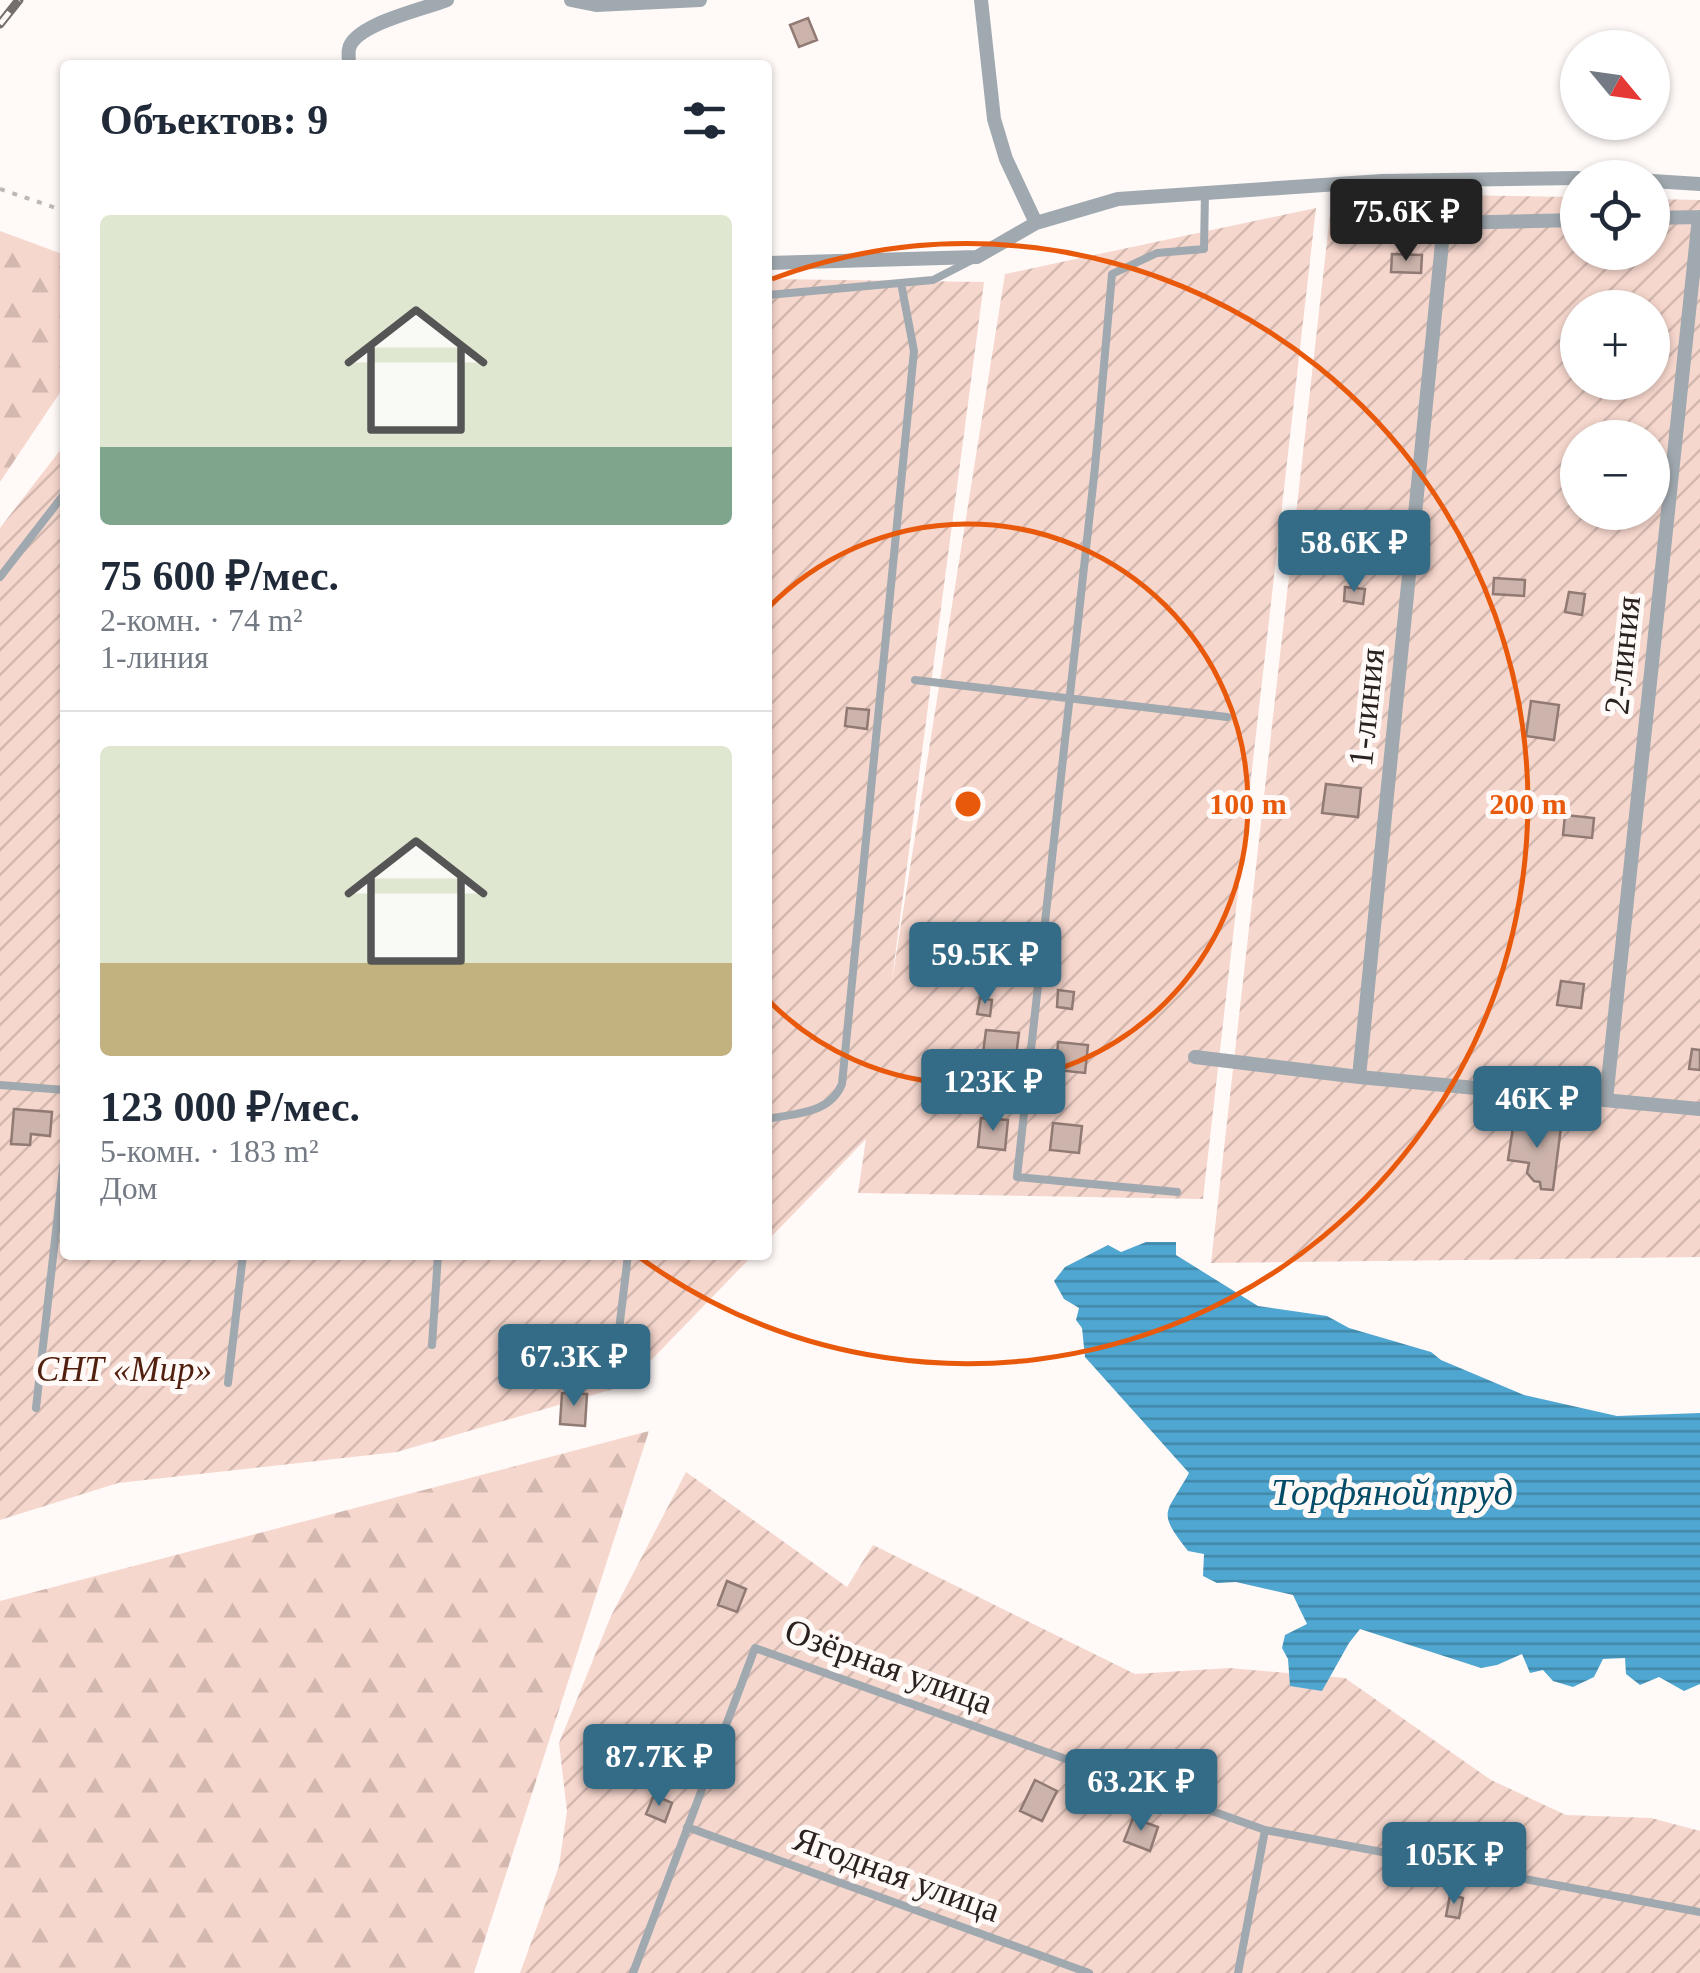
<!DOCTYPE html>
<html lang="ru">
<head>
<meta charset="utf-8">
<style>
	:root { --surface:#fff; --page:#f2f2f3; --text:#1f2937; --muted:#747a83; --line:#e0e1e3; --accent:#346b86 }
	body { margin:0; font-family:"Times New Roman",serif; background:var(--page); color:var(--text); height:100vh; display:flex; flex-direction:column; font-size:38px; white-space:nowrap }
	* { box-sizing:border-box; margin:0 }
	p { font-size:32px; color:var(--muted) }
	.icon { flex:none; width:55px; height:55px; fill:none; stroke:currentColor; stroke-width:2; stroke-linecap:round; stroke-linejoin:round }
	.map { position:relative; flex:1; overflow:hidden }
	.panel { position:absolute; left:60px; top:60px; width:712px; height:1200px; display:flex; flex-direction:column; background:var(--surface); border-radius:10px; box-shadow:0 2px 8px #0004 }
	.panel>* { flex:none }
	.needle { width:65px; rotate:119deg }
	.controls { position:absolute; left:1560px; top:30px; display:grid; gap:20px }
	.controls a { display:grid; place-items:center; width:110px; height:110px; border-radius:50%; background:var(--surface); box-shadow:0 2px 8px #0004; font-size:50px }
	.price { position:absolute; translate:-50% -85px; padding:0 22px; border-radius:10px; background:var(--accent); color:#fff; font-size:32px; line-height:65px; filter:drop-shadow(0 2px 5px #0008) }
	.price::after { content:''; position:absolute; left:50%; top:60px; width:30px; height:22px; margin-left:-15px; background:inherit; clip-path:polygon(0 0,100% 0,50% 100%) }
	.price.current { background:#222; color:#fff }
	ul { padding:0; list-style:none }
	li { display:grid; align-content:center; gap:20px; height:530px; padding:0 40px }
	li+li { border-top:2px solid var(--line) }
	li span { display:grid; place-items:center; height:310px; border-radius:10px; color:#555 }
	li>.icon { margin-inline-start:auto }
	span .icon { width:180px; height:180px; fill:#fffc; stroke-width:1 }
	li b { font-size:42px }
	h2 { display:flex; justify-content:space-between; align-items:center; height:120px; padding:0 40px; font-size:42px }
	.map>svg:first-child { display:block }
	.forest { fill:url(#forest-firs) }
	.garden { fill:url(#garden-furrows); fill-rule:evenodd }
	.water { fill:url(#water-rules) }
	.building { fill:#ccb4ac; stroke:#907a73; stroke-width:2.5 }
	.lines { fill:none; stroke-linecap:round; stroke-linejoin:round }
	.path { stroke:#beb7b6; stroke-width:4; stroke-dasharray:5 8; stroke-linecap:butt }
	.service { stroke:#a0a9af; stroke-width:8 }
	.minor { stroke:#a0a9af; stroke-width:14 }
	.rail-casing { stroke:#766e6c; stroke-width:9 }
	.rail { stroke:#fff9f8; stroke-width:5; stroke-dasharray:15; stroke-linecap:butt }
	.ring { fill:none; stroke:#e8590c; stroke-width:5 }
	.labels { text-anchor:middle; stroke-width:10; stroke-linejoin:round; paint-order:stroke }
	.street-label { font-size:35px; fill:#2b221f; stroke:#fff9f8 }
	.park-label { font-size:35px; font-style:italic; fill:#511f0d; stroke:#fff9f8 }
	.water-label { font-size:38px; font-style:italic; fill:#004b67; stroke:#fff9f8 }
	.centre { fill:#e8590c; stroke:#fff9f8; stroke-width:5 }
	.ring-label { font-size:30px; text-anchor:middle; font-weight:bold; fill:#e8590c; stroke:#fff9f8; stroke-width:10; stroke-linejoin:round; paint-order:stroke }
</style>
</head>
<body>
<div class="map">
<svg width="1700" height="1973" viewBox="0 0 1700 1973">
	<defs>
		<pattern id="forest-firs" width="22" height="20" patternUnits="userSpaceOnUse" patternTransform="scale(2.5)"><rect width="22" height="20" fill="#f6d7cd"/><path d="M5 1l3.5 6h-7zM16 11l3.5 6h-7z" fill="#d3b8b0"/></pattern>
		<pattern id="garden-furrows" width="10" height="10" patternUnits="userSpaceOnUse" patternTransform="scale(2.5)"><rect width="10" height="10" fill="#f6d7cd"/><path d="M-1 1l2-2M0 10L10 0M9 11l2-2" fill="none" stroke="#d3b8b0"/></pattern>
		<pattern id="water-rules" width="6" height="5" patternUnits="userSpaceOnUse" patternTransform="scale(2.5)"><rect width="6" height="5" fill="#4fa6d0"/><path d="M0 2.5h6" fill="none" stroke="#4287a8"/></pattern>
	</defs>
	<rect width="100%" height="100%" fill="#fff9f8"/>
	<!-- forest -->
	<path class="forest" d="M0 231 65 255V385L0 482Z
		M649 1431 474 1973H0V1601Z"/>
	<!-- garden -->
	<path class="garden" d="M1453 195 1577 197 1578 252H1652L1653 199 1700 200V1257L1211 1263 1331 206ZM1578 308H1652V382H1578ZM1578 438H1652V512H1578Z
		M1316 208 1203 1199 858 1193 866 1139 768 1240V279L984 282 891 987 1005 274Z
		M65 444V1255H753L627 1385 397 1452 118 1483 0 1520V528Z
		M686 1472 847 1587 873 1545 1135 1674 1229 1668 1345 1678 1491 1780 1566 1815 1651 1818 1700 1831V1973H520L559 1866 567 1811 559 1743 611 1616Z"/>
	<!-- water -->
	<path class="water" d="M1146 1242H1176V1255L1258 1306 1327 1316 1349 1328 1431 1352 1441 1360 1524 1395 1617 1416 1700 1413V1684L1684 1691 1659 1677 1640 1685 1626 1674 1625 1658 1603 1659 1594 1677 1573 1687 1553 1681 1543 1670 1530 1673 1522 1654 1497 1665 1481 1668 1360 1629 1349 1643 1322 1691 1290 1686 1288 1659 1282 1648 1285 1635 1307 1624 1293 1595 1236 1582 1217 1583 1203 1576 1204 1554 1188 1551C1156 1510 1166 1515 1189 1473L1085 1357 1082 1328 1076 1320 1079 1308 1064 1299 1054 1281 1065 1267 1108 1245 1121 1252Z"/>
	<!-- building -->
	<path class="building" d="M808 18 817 40 799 47 790 25Z
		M1392 254 1422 255 1421 273 1391 272Z
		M1494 578 1525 580 1524 596 1493 594Z
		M1345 587 1365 589 1363 604 1344 601Z
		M1569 592 1585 594 1582 615 1565 612Z
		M1531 701 1559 705 1554 740 1526 736Z
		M847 708 869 710 867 729 845 726Z
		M1326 784 1361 788 1358 817 1322 813Z
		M1565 815 1594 818 1592 838 1563 835Z
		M1002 951 1028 954 1026 972 1000 969Z
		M1561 981 1584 984 1581 1008 1557 1005Z
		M1058 990 1074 992 1072 1009 1057 1007Z
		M980 998 992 1000 990 1016 977 1014Z
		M986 1030 1019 1033 1016 1056 983 1053Z
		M1058 1042 1088 1045 1085 1073 1056 1070Z
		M1692 1049 1700 1050V1070L1689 1069Z
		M14 1109 52 1112 50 1136 31 1134 30 1145 11 1144Z
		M981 1118 1008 1120 1005 1150 978 1147Z
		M1514 1121 1561 1127 1553 1190 1541 1189 1540 1182 1534 1181 1527 1173 1529 1163 1508 1160Z
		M1053 1123 1082 1126 1079 1153 1050 1150Z
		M562 1393 587 1394 585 1426 560 1424Z
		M727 1581 746 1589 737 1612 718 1605Z
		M1035 1780 1057 1791 1042 1821 1020 1811Z
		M654 1795 672 1803 665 1822 646 1814Z
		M1133 1818 1158 1827 1150 1851 1124 1841Z
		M1450 1835 1476 1839 1471 1865 1452 1862 1455 1845 1448 1844Z
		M1450 1895 1463 1898 1459 1918 1446 1916Z"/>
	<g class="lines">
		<!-- path -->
		<path class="path" d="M0 189 65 211"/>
		<!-- service -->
		<path class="service" d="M768 295 933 280 972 260
			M0 577 65 493
			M915 680 1227 717
			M0 1085 65 1090
			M768 1119C796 1113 830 1114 842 1084L914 351 901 283
			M1177 1192 1017 1177 1095 467 1112 274 1157 253 1204 249 1205 192
			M432 1345 438 1255
			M615 1363 628 1255
			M228 1383 243 1255
			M36 1408 65 1151
			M687 1827 1089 1973
			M633 1973 755 1648 1265 1830 1700 1912
			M1238 1973 1265 1830"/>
		<!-- minor -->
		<path class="minor" d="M571 0 596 5 700 0
			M981 0 994 119 1006 159 1036 223
			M349 65C349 60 348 54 349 49 354 24 425 9 447 0
			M1652 181 1700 184
			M1652 218 1700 217
			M768 263 977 257 1036 223 1118 199 1382 181 1578 178
			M1195 1057 1359 1077 1700 1109
			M1359 1077 1444 223 1578 220
			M1606 1100 1699 217"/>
		<defs>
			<path id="rail" d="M0 24 19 0"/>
		</defs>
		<!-- rail casing -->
		<use href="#rail" class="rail-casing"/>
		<!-- rail -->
		<use href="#rail" class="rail"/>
	</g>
	<!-- distance rings -->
	<g class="ring">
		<path d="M768 608A280 280 0 1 1 768 1000"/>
		<path d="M772 279A560 560 0 1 1 639 1257"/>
	</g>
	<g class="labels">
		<!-- street labels -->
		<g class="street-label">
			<text transform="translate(1622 655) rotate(-84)" y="12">2-линия</text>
			<text transform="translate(1366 707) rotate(-84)" y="12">1-линия</text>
			<text transform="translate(889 1666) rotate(20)" y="12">Озёрная улица</text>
			<text transform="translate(897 1874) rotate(20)" y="12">Ягодная улица</text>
		</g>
		<!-- park labels -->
		<g class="park-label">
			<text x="124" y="1381">СНТ «Мир»</text>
		</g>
		<!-- water labels -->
		<g class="water-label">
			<text x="1392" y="1505">Торфяной пруд</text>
		</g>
	</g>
	<circle cx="968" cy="804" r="15" class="centre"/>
	<g class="ring-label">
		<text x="1248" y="814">100 m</text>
		<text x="1528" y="814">200 m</text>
	</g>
</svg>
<div class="controls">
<a><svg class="needle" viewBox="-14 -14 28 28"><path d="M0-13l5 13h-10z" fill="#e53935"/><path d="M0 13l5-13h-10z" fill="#747a83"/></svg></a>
<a><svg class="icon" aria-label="locate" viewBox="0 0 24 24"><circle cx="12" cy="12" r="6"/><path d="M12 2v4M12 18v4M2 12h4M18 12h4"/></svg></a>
<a>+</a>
<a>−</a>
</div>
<b class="price current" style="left:1406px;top:264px">75.6K ₽</b>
<b class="price" style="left:1354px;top:595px">58.6K ₽</b>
<b class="price" style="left:985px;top:1007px">59.5K ₽</b>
<b class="price" style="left:993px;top:1134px">123K ₽</b>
<b class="price" style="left:1537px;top:1151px">46K ₽</b>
<b class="price" style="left:574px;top:1409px">67.3K ₽</b>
<b class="price" style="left:659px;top:1809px">87.7K ₽</b>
<b class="price" style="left:1141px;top:1834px">63.2K ₽</b>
<b class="price" style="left:1454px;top:1907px">105K ₽</b>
<section class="panel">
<h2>Объектов: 9<svg class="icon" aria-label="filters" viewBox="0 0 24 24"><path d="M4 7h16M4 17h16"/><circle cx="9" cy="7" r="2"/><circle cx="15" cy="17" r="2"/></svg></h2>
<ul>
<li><span style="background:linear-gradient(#dfe7d0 75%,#7fa58c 0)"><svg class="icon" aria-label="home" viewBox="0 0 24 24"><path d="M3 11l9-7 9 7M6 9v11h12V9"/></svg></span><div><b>75 600 ₽/мес.</b><p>2-комн. · 74 m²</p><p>1-линия</p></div></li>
<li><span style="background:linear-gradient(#dfe7d0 70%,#c2b280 0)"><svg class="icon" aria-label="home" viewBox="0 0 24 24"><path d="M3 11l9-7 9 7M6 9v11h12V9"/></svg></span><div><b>123 000 ₽/мес.</b><p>5-комн. · 183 m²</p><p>Дом</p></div></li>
</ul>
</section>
</div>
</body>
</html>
